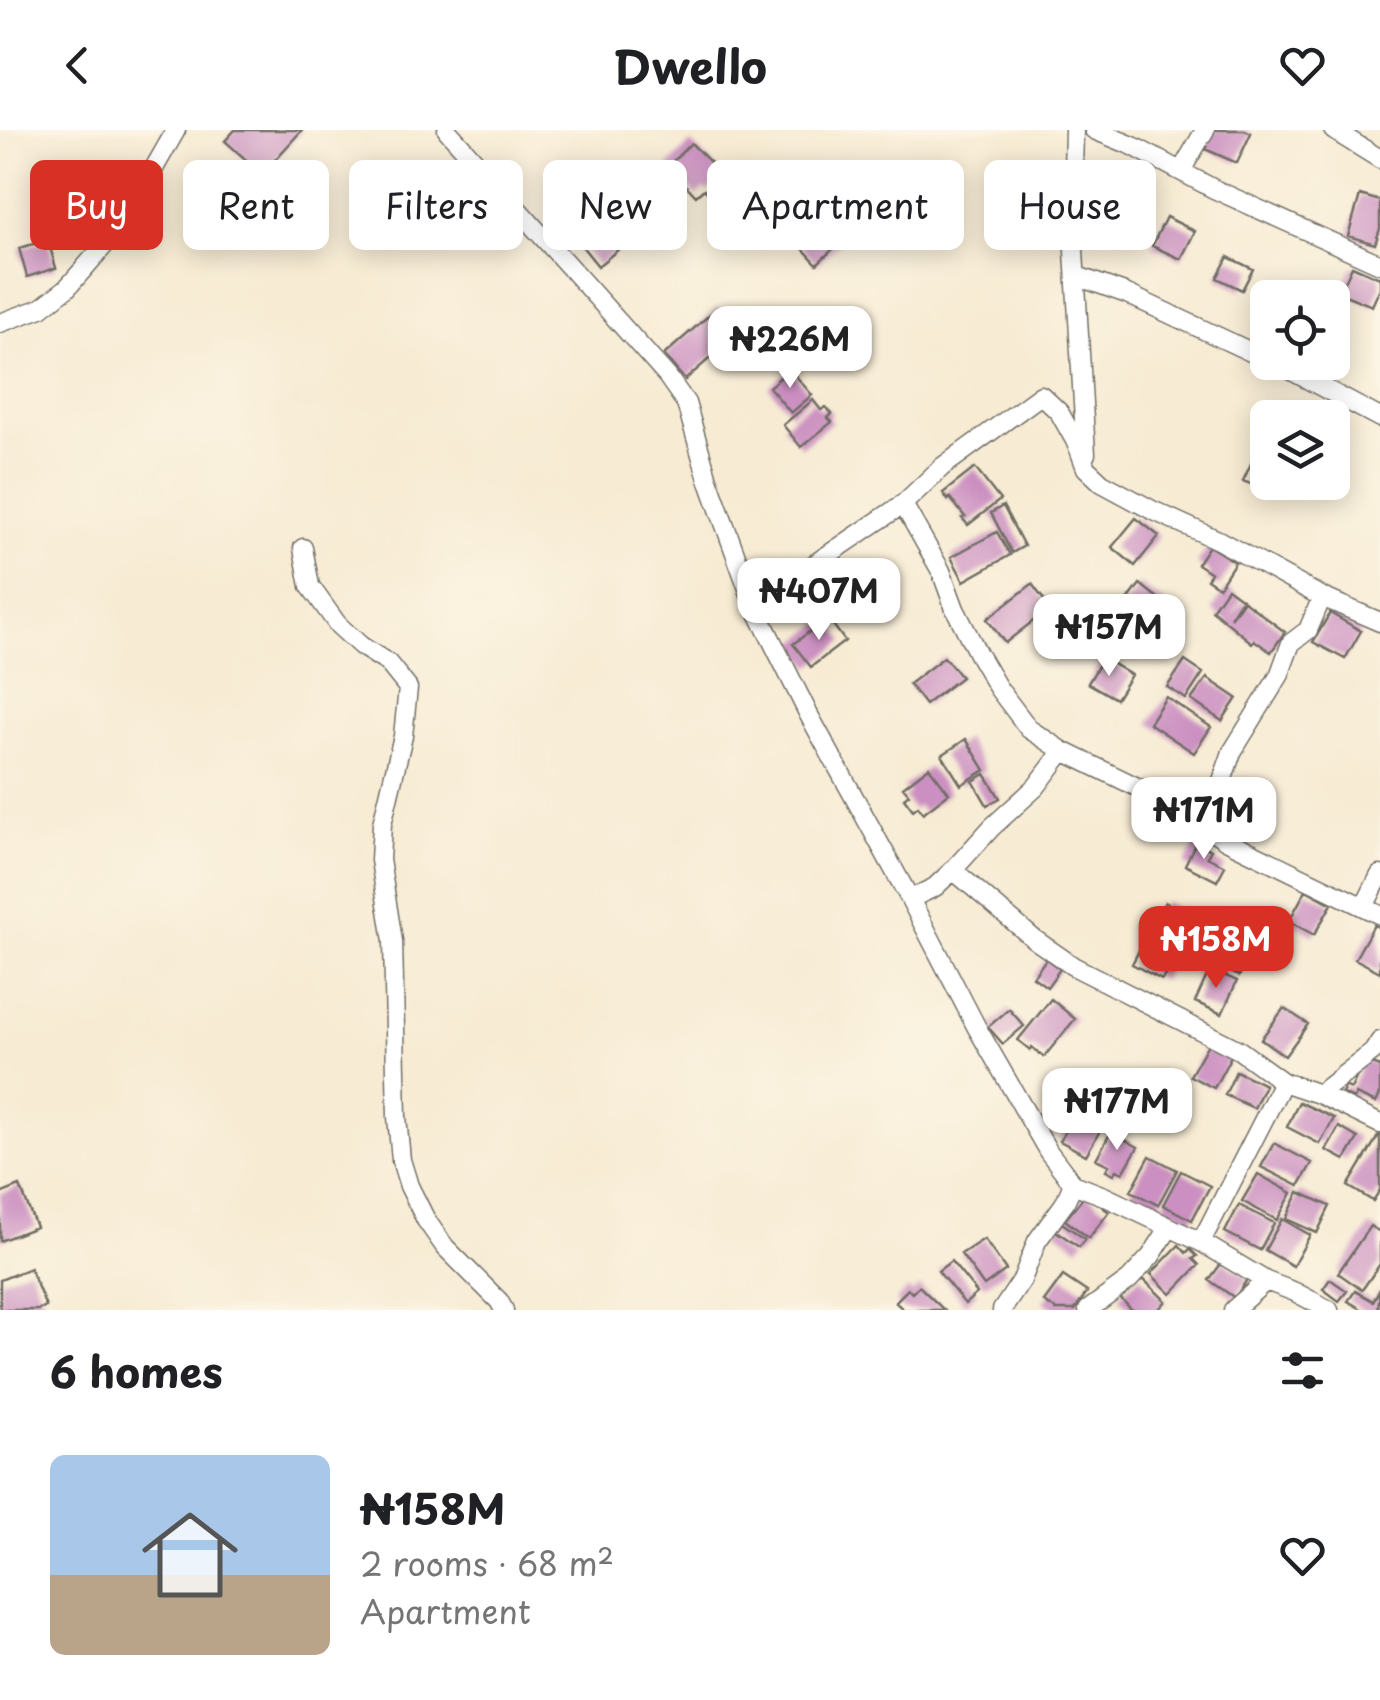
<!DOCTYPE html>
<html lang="en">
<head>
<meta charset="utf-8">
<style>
	:root { --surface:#fff; --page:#f6f6f6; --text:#202124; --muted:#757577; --line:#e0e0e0; --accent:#d93025 }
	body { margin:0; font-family:"Playpen Sans",sans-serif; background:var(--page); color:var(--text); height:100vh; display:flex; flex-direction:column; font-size:38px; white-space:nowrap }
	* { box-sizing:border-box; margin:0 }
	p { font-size:32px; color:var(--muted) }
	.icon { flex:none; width:55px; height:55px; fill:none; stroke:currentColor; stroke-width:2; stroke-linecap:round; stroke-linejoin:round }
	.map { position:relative; height:1180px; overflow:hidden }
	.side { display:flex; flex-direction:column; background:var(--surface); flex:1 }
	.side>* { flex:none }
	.banner { position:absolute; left:30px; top:30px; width:1320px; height:90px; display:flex; gap:20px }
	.tools { position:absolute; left:1250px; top:150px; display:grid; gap:20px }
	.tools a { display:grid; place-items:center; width:100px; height:100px; border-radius:15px; background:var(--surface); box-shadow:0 5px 25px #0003; font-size:50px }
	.price { position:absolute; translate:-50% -85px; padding:0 22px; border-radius:20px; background:#fff; color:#222; font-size:32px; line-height:65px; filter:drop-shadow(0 2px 5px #0008) }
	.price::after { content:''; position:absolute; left:50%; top:60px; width:30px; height:22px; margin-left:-15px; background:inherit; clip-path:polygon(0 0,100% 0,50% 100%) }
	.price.on { background:var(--accent); color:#fff }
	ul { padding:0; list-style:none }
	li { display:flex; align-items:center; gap:30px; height:250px; padding:0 50px }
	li+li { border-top:2px solid var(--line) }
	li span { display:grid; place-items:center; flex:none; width:280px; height:200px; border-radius:15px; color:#555 }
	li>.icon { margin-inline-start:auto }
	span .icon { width:120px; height:120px; fill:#fffc; stroke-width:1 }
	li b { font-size:42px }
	h2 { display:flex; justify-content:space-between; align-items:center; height:120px; padding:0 50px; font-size:42px }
	.pill { padding:0 35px; border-radius:15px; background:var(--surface); box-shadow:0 5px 25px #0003; font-size:35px; line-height:90px }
	.pill.on { background:var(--accent); color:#fff }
	header { display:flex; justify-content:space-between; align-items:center; height:130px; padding:0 50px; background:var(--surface); font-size:45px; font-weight:700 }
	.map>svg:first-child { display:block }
	.building { fill:#cb8fc1 }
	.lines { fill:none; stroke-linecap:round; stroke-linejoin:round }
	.street-casing { stroke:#726e66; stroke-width:21 }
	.street { stroke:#fff; stroke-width:18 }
</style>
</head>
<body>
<header><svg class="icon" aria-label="back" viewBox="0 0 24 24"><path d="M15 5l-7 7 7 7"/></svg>Dwello<svg class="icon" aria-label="heart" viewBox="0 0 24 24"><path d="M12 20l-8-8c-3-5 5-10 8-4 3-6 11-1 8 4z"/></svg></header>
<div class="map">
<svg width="1380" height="1180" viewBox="0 0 1380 1180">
	<rect width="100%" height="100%" fill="#fcf5e5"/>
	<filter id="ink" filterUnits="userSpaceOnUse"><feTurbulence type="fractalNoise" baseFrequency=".01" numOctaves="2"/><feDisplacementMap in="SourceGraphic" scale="20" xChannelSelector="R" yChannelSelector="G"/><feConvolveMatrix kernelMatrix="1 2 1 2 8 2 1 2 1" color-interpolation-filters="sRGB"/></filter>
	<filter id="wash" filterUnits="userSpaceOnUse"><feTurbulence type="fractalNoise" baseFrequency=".0048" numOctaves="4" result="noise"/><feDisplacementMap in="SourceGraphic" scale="40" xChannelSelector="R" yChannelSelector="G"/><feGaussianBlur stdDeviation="2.25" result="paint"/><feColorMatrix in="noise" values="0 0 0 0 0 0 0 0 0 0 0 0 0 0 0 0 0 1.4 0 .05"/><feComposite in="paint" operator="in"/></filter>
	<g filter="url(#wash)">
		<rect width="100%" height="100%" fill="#f7ebd3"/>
		<g id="blocks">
			<!-- building -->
			<path class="building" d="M235 0H302L262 44 225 11Z
				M1214 0H1245L1251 3 1237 33 1205 19Z
				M691 13 719 41 713 47 718 52 707 62 704 59 696 66 668 36Z
				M1360 65 1380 71V99L1375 114 1348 106Z
				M619 76 640 102 598 136 577 110Z
				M824 85 845 108 817 134 796 111Z
				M1166 87 1195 101 1181 129 1152 116Z
				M48 110 56 138 27 147 19 118Z
				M1228 127 1253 139 1242 160 1217 148Z
				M1352 136 1380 148V158L1372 176 1340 163Z
				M1299 148 1332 165 1330 168H1289Z
				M717 178 739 203 685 250 664 225Z
				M790 239 812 265 791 283 769 257Z
				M813 270 821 280 826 277 832 284 828 288 832 292 801 317 783 295Z
				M1254 327 1268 333 1258 357 1243 351Z
				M975 338 1000 370 968 395 962 388 965 387 950 368 948 370 943 363Z
				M1003 376 1024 416 1012 423 991 383Z
				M1136 388 1159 406 1135 436 1112 417Z
				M997 402 1010 425 964 451 951 427Z
				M1209 416 1235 432 1219 457 1207 449 1211 443 1197 434Z
				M1032 454 1050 478 1005 513 987 489Z
				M1140 454 1172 479 1153 502 1122 478Z
				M1227 458 1242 469 1230 488 1244 471 1285 502 1271 522 1254 510 1252 513 1212 480Z
				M1330 483 1361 501 1345 529 1313 512Z
				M828 488 845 511 811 537 793 514Z
				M944 527 961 547 925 575 909 554Z
				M1103 528 1131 545 1116 569 1088 553Z
				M1185 531 1203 543 1186 569 1167 557Z
				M1207 548 1237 568 1222 591 1191 570Z
				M1166 567 1211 597 1194 623 1149 593Z
				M966 609 985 640 961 655 942 625Z
				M929 637 949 663 923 683 918 676 913 680 904 668 909 664 903 657Z
				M985 644 1000 668 987 675 973 651Z
				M1196 712 1211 720 1207 727 1225 736 1217 751 1185 735Z
				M1306 760 1332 774 1314 805 1289 791Z
				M1165 772 1193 789 1183 805 1155 788Z
				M1374 795 1380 798V842L1355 829Z
				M1224 805 1252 818 1239 846 1211 833Z
				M1145 809 1176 825 1162 850 1132 834Z
				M1046 829 1060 839 1047 857 1033 847Z
				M1210 839 1237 851 1222 884 1195 872Z
				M1051 869 1075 889 1044 927 1032 917 1030 920 1018 910Z
				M1284 878 1308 894 1285 926 1261 909Z
				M1009 879 1024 896 1003 914 988 897Z
				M1208 914 1231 926 1214 958 1190 946Z
				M1364 930 1380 937V964L1376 973 1356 964 1354 969 1342 964 1345 956 1351 959Z
				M1236 941 1265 955 1254 978 1225 965Z
				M1082 971 1109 985 1086 1025 1060 1011Z
				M1299 972 1334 988 1320 1014 1287 997Z
				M1339 997 1358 1008 1345 1030 1326 1020Z
				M1111 1002 1138 1017 1123 1043 1117 1040 1114 1044 1106 1040 1109 1035 1096 1029Z
				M1380 1003V1060L1373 1071 1348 1056Z
				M1274 1013 1312 1033 1299 1056 1261 1037Z
				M1150 1026 1177 1040 1158 1075 1131 1061Z
				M1181 1041 1210 1056 1192 1090 1163 1075Z
				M1258 1044 1292 1063 1277 1090 1242 1071Z
				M20 1056 36 1097 0 1111V1064Z
				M1299 1062 1330 1076 1317 1103 1286 1089Z
				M1086 1064 1109 1082 1089 1108 1065 1090Z
				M1239 1075 1274 1093 1260 1120 1225 1102Z
				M1282 1089 1310 1105 1293 1136 1265 1120Z
				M1062 1093 1085 1109 1079 1117 1056 1101Z
				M1370 1096 1380 1102V1134L1362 1160 1338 1143Z
				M984 1109 1006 1140 984 1156 961 1124Z
				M1179 1115 1186 1123 1190 1119 1197 1126 1193 1129 1199 1135 1171 1164 1151 1144Z
				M951 1131 977 1163 965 1174 938 1141Z
				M1223 1131 1248 1148 1235 1168 1209 1150Z
				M30 1138 46 1177 38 1180H0V1150Z
				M1063 1146 1087 1162 1075 1180H1056L1044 1172Z
				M1140 1146 1166 1171 1158 1180H1132L1119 1167Z
				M1330 1149 1347 1161 1339 1171 1323 1159Z
				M919 1156 944 1180H904L895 1172 908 1159 912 1163Z
				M1380 1159 1378 1180H1363L1348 1171 1355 1161 1373 1171Z"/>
		</g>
	</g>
	<g filter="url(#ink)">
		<use href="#blocks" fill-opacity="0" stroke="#726e66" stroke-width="2.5"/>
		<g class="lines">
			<defs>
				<path id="street" d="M447 0 667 246 686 273 708 349 754 475 810 587 910 769 977 898 1048 1021 1073 1054 1104 1066 1201 1112 1266 1151 1295 1162 1329 1180
					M1074 0 1072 87 1086 324
					M1094 0 1133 16 1214 59 1380 134
					M1333 0 1380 29
					M1181 41 1205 0
					M1077 146 1127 164 1268 230
					M0 193 41 178 67 158 121 96 176 0
					M1275 232 1380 288
					M903 374 941 441 955 479 978 524 998 558 1029 599 1063 621 1170 673 1226 710 1380 785
					M303 418 310 456 338 495 361 516 388 533 408 558 403 606 382 694 380 730 393 811 397 987 401 1030 409 1056 426 1090 445 1117 499 1171 504 1180
					M754 475 903 374 942 337 1041 265 1059 282 1077 314 1086 338 1102 353 1152 380 1218 410 1322 467 1380 492
					M1197 690 1215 671 1232 622 1279 546 1291 513 1308 500 1322 467
					M953 740 1034 809 1073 836 1239 920 1283 952 1319 964 1380 994
					M910 769 935 757 953 740 992 697 1036 657 1063 621
					M1364 777 1380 745
					M1319 964 1373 922 1380 911
					M1201 1112 1283 952
					M1002 1180 1022 1150 1037 1111 1064 1074 1073 1054
					M1088 1180 1129 1150 1151 1126 1169 1098
					M1233 1180 1266 1151"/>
			</defs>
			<!-- street casing -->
			<use href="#street" class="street-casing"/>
			<!-- street -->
			<use href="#street" class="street"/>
		</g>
	</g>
</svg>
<div class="tools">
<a><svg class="icon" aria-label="locate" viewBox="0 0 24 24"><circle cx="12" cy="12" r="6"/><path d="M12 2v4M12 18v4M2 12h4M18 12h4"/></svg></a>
<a><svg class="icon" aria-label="layers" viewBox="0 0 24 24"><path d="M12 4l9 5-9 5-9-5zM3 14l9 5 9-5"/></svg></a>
</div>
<b class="price" style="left:790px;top:261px">₦226M</b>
<b class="price" style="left:819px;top:513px">₦407M</b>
<b class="price" style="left:1109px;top:549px">₦157M</b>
<b class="price" style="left:1204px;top:732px">₦171M</b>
<b class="price on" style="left:1216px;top:861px">₦158M</b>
<b class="price" style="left:1117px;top:1023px">₦177M</b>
<div class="banner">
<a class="pill on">Buy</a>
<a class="pill">Rent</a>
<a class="pill">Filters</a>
<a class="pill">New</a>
<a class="pill">Apartment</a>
<a class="pill">House</a>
</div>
</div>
<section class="side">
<h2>6 homes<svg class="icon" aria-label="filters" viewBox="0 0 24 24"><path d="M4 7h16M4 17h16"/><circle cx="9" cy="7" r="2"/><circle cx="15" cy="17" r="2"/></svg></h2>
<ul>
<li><span style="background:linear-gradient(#a9c7e8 60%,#b9a48a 0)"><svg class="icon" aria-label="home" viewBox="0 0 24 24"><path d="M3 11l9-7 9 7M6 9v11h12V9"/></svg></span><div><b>₦158M</b><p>2 rooms · 68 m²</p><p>Apartment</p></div><svg class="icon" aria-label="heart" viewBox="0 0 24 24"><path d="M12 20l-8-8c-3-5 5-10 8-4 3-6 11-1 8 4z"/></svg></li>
</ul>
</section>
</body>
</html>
